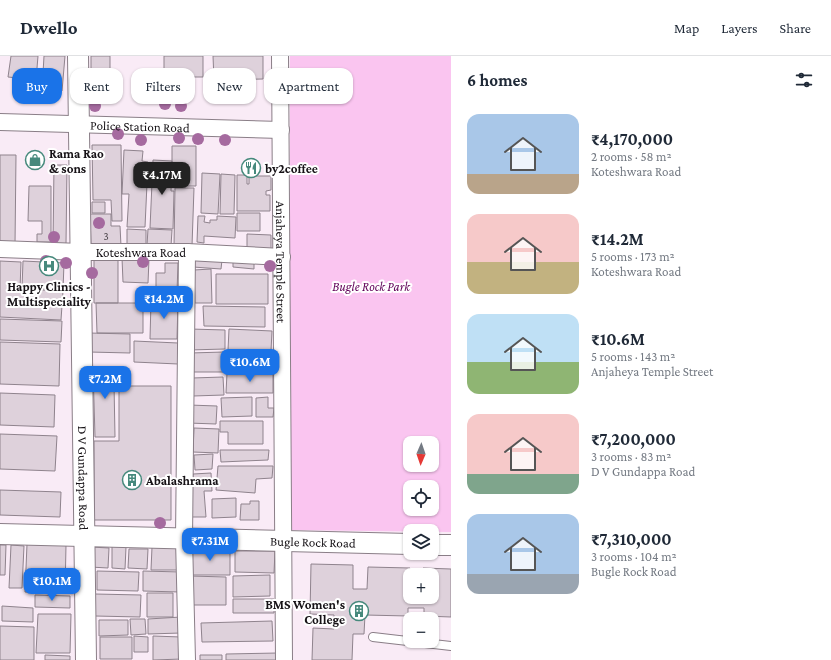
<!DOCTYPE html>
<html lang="en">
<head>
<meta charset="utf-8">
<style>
	:root { --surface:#fff; --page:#f2f2f3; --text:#1f2937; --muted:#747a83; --line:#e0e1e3; --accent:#1a73e8 }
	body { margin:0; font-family:"Crimson Pro",serif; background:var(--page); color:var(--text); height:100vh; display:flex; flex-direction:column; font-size:15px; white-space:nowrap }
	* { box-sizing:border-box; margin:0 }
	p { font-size:13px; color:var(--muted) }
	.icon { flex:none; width:22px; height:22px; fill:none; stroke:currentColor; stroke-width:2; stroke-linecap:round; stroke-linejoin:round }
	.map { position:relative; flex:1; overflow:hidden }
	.side { display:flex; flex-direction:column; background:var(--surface); width:380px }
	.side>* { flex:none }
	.top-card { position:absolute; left:12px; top:12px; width:379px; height:36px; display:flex; gap:8px }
	.needle { width:26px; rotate:182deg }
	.controls { position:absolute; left:403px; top:380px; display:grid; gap:8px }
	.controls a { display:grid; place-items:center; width:36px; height:36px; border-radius:8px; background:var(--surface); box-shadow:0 1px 3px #0004; font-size:20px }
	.price { position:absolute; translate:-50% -34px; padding:0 9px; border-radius:8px; background:var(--accent); color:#fff; font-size:13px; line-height:26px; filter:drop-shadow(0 1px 2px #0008) }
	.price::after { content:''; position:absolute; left:50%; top:24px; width:12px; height:9px; margin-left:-6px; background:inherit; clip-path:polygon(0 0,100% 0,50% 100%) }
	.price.on { background:#222; color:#fff }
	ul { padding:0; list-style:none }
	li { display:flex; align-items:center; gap:12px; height:100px; padding:0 16px }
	li span { display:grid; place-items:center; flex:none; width:112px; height:80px; border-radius:12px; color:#555 }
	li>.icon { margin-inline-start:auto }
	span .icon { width:48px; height:48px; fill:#fffc; stroke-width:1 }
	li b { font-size:17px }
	h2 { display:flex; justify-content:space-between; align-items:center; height:48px; padding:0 16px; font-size:17px }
	.pill { padding:0 14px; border-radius:12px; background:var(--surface); box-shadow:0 1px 3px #0004; font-size:14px; line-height:36px }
	.pill.on { background:var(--accent); color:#fff }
	header { display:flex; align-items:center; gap:24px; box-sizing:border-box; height:56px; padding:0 20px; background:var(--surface); border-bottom:1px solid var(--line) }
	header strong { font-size:19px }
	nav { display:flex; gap:22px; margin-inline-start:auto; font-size:14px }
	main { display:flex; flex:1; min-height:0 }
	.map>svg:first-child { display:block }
	.green { fill:#fac5f0; fill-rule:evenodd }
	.building { fill:#ded1db; stroke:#8f838d }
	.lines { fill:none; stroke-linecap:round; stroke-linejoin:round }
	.service-casing { stroke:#8a7e87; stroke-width:10 }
	.minor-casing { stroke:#8a7e87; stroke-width:18 }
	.tertiary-casing { stroke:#8a7e87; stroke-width:22 }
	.service { stroke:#fff; stroke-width:8 }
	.minor { stroke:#fff; stroke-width:16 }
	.tertiary { stroke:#fff; stroke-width:20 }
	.tree { fill:#a56a9f }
	.labels { text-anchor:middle; stroke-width:4; stroke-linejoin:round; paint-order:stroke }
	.number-label { font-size:11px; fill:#484247 }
	.street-label { font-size:13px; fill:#161216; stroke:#fff }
	.poi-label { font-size:13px; font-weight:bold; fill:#161216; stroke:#fff; text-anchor:start }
	.park-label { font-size:13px; font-style:italic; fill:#600158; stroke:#fff }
</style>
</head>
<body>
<header>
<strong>Dwello</strong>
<nav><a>Map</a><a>Layers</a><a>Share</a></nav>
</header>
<main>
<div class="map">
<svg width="451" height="604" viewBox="0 0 451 604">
	<rect width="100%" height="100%" fill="#f9ebf6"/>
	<!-- green -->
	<path class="green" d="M290 0H451V476L290 474ZM410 387H432V409H410ZM410 431H432V453H410Z"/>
	<!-- building -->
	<path class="building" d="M11 0H38L36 24 8 21Z
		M44 0H65L62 35 42 34Z
		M91 0H110V35L91 34Z
		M164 0H203V21H164Z
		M213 0H263V23L214 24Z
		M92 89H121L122 165H112L111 144H93Z
		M172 90H196V130H180V107H172Z
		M124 94 143 95 142 105 148 106 145 171H127L129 138H122Z
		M0 99H16L15 189 0 188Z
		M153 104 172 105 171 135H174L173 173 150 172Z
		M54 109H67L66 188H53Z
		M202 117 220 118 218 158 201 157Z
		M221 118 235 119 234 158H220Z
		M237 119H247V128H249V120H271V134L266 135V139H270V155H237Z
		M29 130H51V186H37V178H42V165H28Z
		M175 132H194L192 190H174Z
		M92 146H105V157H92Z
		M237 157H260V175H237Z
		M90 158H111V170H120L121 190 91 191Z
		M198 160H205L204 166 210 167V164H217V160L236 161 235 182 204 180V187L197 186Z
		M127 173 146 174V190H127Z
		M148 173 172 174 171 190 147 189Z
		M247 178 271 179V195L247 194Z
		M193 199 254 203V213L233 211V205L222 204 221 213 193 211Z
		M94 201H118V247H94Z
		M122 202 149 203 148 227 123 226Z
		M0 205 21 206 20 233 63 235 61 264 0 261Z
		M23 205 64 207 63 234 22 232Z
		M165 207H178L177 236H156V217H165Z
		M211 213 212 247H195L194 214Z
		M216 218H268V248H216Z
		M151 245H178L177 283H150Z
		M96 247H143V277H97Z
		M203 250 265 251V271L204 270Z
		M0 263 62 265 61 286 0 284Z
		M190 273 225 274V293L189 294Z
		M229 273 272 275 271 295 228 294Z
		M89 277 130 278V297L89 296Z
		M134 285 178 287V308L134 306Z
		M0 286 60 288 59 330 0 328Z
		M224 296V316H190V297Z
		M230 297 273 299 272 316 229 314Z
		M93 313H123V328H114L115 381H95Z
		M227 317H273V337H226Z
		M223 321 224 339 193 340 192 322Z
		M119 330H171V464H94V385H119Z
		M0 337 55 339 54 371 0 369Z
		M252 341V360L222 361 221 342Z
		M268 341V352H274L273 361H256V342Z
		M189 349 217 350 216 368 188 367Z
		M220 365H263V388H228V376H220Z
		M194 372 219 373 218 397 193 396Z
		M0 378 57 380 55 415 0 413Z
		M220 394H269L268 404 221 406Z
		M213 398 212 413 195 414 194 399Z
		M218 410H273L272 422 256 423 255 437 216 434Z
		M211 417 212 435H204L206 461H190L193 418Z
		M0 434 61 436 60 461 0 459Z
		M236 442V461L212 462V443Z
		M250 445H259V464H240L241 448H250Z
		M27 488 66 489 65 537 25 536Z
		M0 489H6L5 519H0Z
		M11 489 24 490 22 532H9Z
		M112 490 126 491 125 513 112 512Z
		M91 491 109 492 108 512 90 511Z
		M152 491 182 492 181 514H151Z
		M129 493H148L147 513 128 512Z
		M191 494H230V519H191Z
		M235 495H275L274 517 235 516Z
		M311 508 353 509V533H367L368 511 410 512V541H432V519H423V512L451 513V561L424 560V552H408V560L365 559 364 578H353L352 604H312L313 572 334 573V559L310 558Z
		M97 515 139 516 138 535 97 534Z
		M143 515 181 516 180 536 143 535Z
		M270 519V540L233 541V520Z
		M190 520 226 521V549H190Z
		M147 537H173V561H147Z
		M95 538 141 539 140 561 95 560Z
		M35 539 70 540V552L35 551Z
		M233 543H274V557H233Z
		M2 550 33 552V566L2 565Z
		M38 558H71L70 597H36Z
		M181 561V577L148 578V563Z
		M130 563H145L146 578 131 579Z
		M99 564H128V579L99 580Z
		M272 565 273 585 202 586 201 567Z
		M0 570 34 571V604H0Z
		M134 580 148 581V596H134Z
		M153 580 181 581 182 603 153 604Z
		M100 581H132V603H100Z
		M278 597V604H226V598Z
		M45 599 70 600V604H45Z
		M200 599H222V604H200Z"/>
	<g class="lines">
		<defs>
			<path id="service" d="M373 581 451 590"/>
			<g id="minor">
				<path id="s1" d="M280 0 284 604"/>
				<path id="s2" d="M0 66 281 74"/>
				<path id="s3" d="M0 193 81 196H187L282 201"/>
				<path d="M187 604 184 483 187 196"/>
			</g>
			<g id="tertiary">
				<path id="s4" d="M78 0 86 604"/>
				<path id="s5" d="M0 478 410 488"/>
				<path d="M432 489H451"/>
			</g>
		</defs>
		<!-- service casing -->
		<use href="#service" class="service-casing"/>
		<!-- minor casing -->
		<use href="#minor" class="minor-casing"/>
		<!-- tertiary casing -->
		<use href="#tertiary" class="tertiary-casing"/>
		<!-- service -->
		<use href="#service" class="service"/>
		<!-- minor -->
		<use href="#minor" class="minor"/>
		<!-- tertiary -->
		<use href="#tertiary" class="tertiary"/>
	</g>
	<!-- trees -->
	<g class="tree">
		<circle cx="165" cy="48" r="6"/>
		<circle cx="95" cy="50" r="6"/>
		<circle cx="181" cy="50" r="6"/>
		<circle cx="118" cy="78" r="6"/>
		<circle cx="179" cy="82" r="6"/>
		<circle cx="198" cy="83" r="6"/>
		<circle cx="141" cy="84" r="6"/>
		<circle cx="225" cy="84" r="6"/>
		<circle cx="99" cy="167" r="6"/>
		<circle cx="54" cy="181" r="6"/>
		<circle cx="46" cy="205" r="6"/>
		<circle cx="143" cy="206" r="6"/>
		<circle cx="66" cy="207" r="6"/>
		<circle cx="270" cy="210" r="6"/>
		<circle cx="92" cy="217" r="6"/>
		<circle cx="160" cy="467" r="6"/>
	</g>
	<!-- icons -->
	<defs>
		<symbol id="shop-ring" viewBox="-11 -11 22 22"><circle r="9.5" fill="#fff" stroke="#46897c" stroke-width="1.5"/><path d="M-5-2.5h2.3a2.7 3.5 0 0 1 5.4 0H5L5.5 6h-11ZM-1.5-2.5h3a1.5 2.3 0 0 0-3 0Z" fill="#46897c"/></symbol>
		<symbol id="restaurant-ring" viewBox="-11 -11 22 22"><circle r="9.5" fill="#fff" stroke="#46897c" stroke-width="1.5"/><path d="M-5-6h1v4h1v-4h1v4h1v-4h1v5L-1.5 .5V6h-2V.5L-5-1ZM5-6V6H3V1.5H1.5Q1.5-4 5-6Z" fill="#46897c"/></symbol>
		<symbol id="hospital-ring" viewBox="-11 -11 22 22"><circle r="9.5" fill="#fff" stroke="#46897c" stroke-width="1.5"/><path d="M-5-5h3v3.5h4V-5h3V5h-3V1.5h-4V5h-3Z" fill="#46897c"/></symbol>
		<symbol id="building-ring" viewBox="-11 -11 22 22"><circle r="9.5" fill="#fff" stroke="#46897c" stroke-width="1.5"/><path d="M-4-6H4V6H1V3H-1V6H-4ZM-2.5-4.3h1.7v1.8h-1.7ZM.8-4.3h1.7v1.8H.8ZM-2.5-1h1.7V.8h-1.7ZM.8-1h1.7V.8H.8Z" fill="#46897c"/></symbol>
	</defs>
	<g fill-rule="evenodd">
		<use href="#shop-ring" x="24" y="93" width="22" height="22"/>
		<use href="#restaurant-ring" x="240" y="101" width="22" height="22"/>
		<use href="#hospital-ring" x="38" y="199" width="22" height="22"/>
		<use href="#building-ring" x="121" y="413" width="22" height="22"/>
		<use href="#building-ring" x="348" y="544" width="22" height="22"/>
	</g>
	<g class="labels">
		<!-- number labels -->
		<g class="number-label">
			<text x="106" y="184">3</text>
		</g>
		<!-- street labels -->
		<g class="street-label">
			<text dy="5" stroke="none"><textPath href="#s2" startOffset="140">Police Station Road</textPath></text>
			<text dy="5" stroke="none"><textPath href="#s3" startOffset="141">Koteshwara Road</textPath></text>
			<text dy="5" stroke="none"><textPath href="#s1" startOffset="206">Anjaheya Temple Street</textPath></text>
			<text dy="5" stroke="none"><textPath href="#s4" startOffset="422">D V Gundappa Road</textPath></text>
			<text dy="5" stroke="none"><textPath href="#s5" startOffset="313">Bugle Rock Road</textPath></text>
		</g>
		<!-- poi labels -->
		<g class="poi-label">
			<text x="49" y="102">Rama Rao<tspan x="49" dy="15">&amp; sons</tspan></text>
			<text x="265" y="117">by2coffee</text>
			<text x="49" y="235" text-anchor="middle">Happy Clinics -<tspan x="49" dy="15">Multispeciality</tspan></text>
			<text x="146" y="429">Abalashrama</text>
			<text x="345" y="553" text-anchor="end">BMS Women's<tspan x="345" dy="15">College</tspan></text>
		</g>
		<!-- park labels -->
		<g class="park-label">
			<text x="371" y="235">Bugle Rock Park</text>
		</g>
	</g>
</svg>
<div class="controls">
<a><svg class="needle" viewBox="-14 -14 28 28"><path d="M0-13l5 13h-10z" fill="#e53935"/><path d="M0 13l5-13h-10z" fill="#747a83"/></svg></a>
<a><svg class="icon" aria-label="locate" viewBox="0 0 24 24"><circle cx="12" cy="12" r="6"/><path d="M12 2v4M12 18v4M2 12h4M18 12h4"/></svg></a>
<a><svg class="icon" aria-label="layers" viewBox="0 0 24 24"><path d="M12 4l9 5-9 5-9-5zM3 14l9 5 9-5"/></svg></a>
<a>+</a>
<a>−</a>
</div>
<b class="price on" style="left:162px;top:140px">₹4.17M</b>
<b class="price" style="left:164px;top:264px">₹14.2M</b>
<b class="price" style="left:250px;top:327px">₹10.6M</b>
<b class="price" style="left:105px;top:344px">₹7.2M</b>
<b class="price" style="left:210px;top:506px">₹7.31M</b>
<b class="price" style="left:52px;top:546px">₹10.1M</b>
<div class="top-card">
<a class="pill on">Buy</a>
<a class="pill">Rent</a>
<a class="pill">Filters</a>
<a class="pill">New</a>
<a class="pill">Apartment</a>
</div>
</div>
<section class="side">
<h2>6 homes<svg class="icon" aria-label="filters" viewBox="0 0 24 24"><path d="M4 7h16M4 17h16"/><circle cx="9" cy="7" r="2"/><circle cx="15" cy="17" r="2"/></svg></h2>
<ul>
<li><span style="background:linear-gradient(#a9c7e8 75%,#b9a48a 0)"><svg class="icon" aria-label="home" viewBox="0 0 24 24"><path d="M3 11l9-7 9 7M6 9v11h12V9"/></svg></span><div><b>₹4,170,000</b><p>2 rooms · 58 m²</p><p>Koteshwara Road</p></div></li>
<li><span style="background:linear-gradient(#f6c9c9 60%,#c2b280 0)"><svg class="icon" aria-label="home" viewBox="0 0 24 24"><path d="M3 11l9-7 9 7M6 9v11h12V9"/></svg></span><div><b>₹14.2M</b><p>5 rooms · 173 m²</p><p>Koteshwara Road</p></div></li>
<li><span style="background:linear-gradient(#bfe0f5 60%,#8fb573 0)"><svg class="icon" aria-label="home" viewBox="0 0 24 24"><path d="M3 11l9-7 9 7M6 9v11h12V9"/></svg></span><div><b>₹10.6M</b><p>5 rooms · 143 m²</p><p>Anjaheya Temple Street</p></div></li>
<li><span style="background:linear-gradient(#f6c9c9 75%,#7fa58c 0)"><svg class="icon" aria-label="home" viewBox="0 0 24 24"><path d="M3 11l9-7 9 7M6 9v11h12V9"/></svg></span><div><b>₹7,200,000</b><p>3 rooms · 83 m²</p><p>D V Gundappa Road</p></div></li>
<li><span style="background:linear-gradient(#a9c7e8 75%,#9aa5b1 0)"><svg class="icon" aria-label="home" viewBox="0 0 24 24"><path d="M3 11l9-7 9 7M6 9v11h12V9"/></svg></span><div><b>₹7,310,000</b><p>3 rooms · 104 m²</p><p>Bugle Rock Road</p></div></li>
</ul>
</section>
</main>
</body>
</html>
